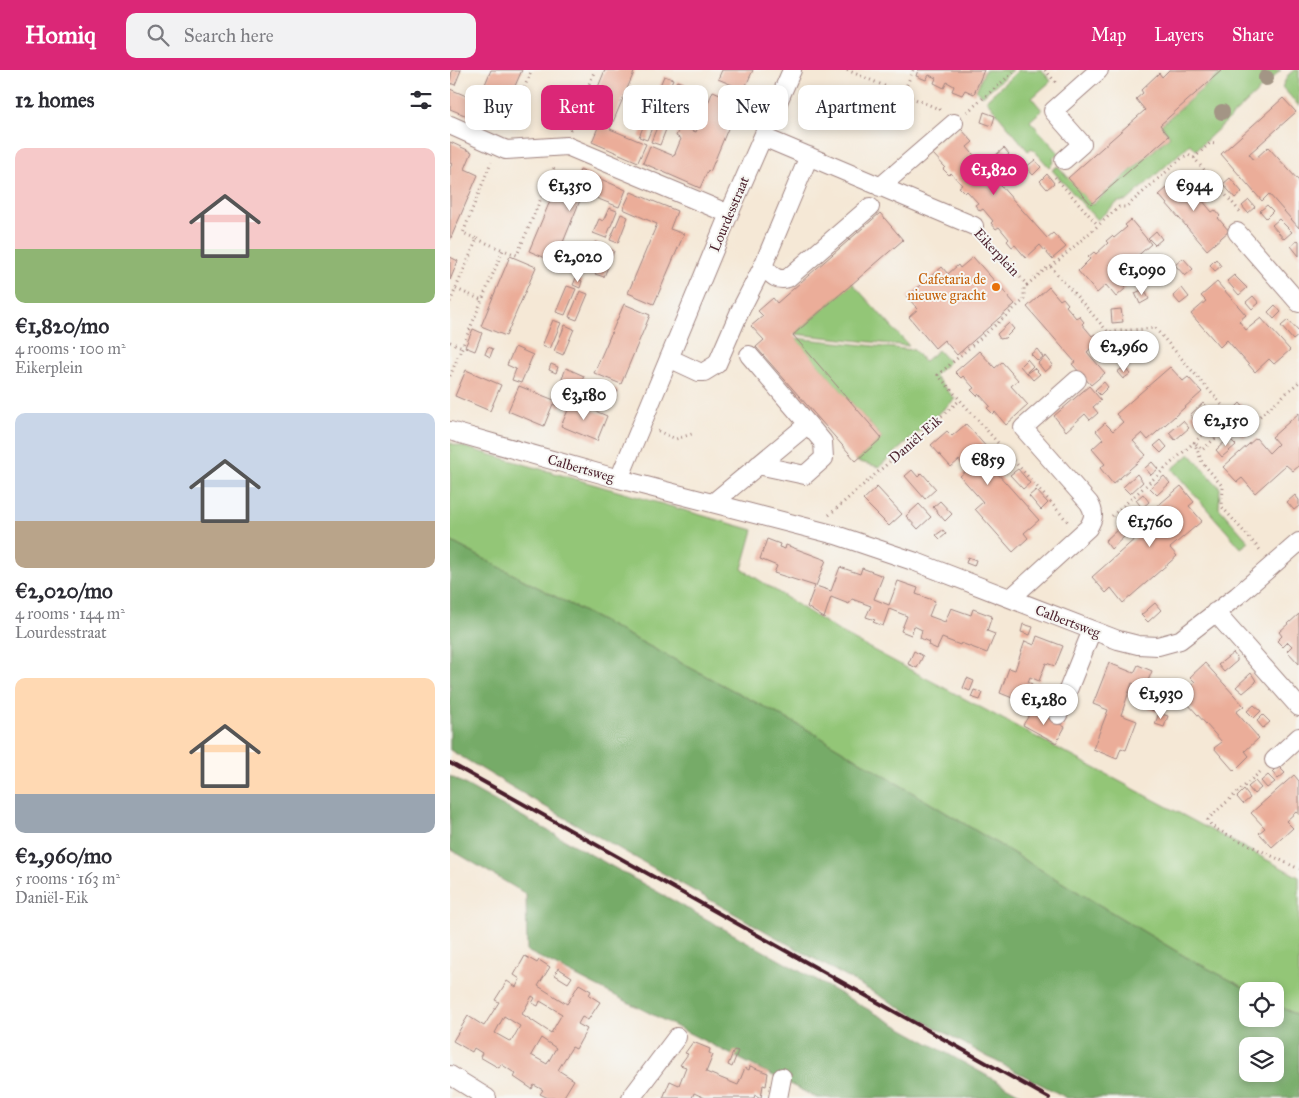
<!DOCTYPE html>
<html lang="en">
<head>
<meta charset="utf-8">
<style>
	:root { --surface:#fff; --page:#f2f2f3; --text:#2b2b33; --muted:#7c7c81; --accent:#db2777 }
	body { margin:0; font-family:"IM FELL Great Primer",serif; background:var(--page); color:var(--text); height:100vh; display:flex; flex-direction:column; font-size:19px; white-space:nowrap }
	* { box-sizing:border-box; margin:0 }
	p { font-size:16px; color:var(--muted) }
	.icon { flex:none; width:28px; height:28px; fill:none; stroke:currentColor; stroke-width:2; stroke-linecap:round; stroke-linejoin:round }
	.map { position:relative; flex:1; overflow:hidden }
	.details { display:flex; flex-direction:column; background:var(--surface); width:450px }
	.details>* { flex:none }
	.banner { position:absolute; left:15px; top:15px; width:475px; height:45px; display:flex; gap:10px }
	.controls { position:absolute; left:789px; top:912px; display:grid; gap:10px }
	.controls a { display:grid; place-items:center; width:45px; height:45px; border-radius:10px; background:var(--surface); box-shadow:0 2px 8px #0003; font-size:25px }
	.price { position:absolute; translate:-50% -42px; padding:0 11px; border-radius:18px; background:#fff; color:#222; font-size:16px; line-height:32px; filter:drop-shadow(0 1px 2px #0008) }
	.price::after { content:''; position:absolute; left:50%; top:30px; width:15px; height:11px; margin-left:-8px; background:inherit; clip-path:polygon(0 0,100% 0,50% 100%) }
	.price.selected { background:var(--accent); color:#fff }
	ul { padding:0; list-style:none }
	li { display:grid; align-content:center; gap:10px; height:265px; padding:0 15px }
	li span { display:grid; place-items:center; height:155px; border-radius:10px; color:#555 }
	li>.icon { margin-inline-start:auto }
	span .icon { width:90px; height:90px; fill:#fffc; stroke-width:1 }
	li b { font-size:21px }
	h2 { display:flex; justify-content:space-between; align-items:center; height:60px; padding:0 15px; font-size:21px }
	.tag { padding:0 18px; border-radius:10px; background:var(--surface); box-shadow:0 2px 8px #0003; font-size:18px; line-height:45px }
	.tag.selected { background:var(--accent); color:#fff }
	header { display:flex; align-items:center; gap:30px; box-sizing:border-box; height:70px; padding:0 25px; background:var(--accent); color:#fff }
	header strong { font-size:24px }
	nav { display:flex; gap:28px; margin-inline-start:auto; font-size:18px }
	.search { width:350px; height:45px; background:var(--page); display:flex; align-items:center; gap:12px; box-sizing:border-box; padding:0 18px; border-radius:10px; color:var(--muted); font-size:19px }
	main { display:flex; flex:1; min-height:0 }
	.map>svg:first-child { display:block }
	.green { fill:#93c677; stroke:#6e7251 }
	.forest { fill:#76ab68; stroke:#60654a; fill-rule:evenodd }
	.building { fill:#ebad99; fill-rule:evenodd }
	.lines { fill:none; stroke-linecap:round; stroke-linejoin:round }
	.minor-casing { stroke:#a08480; stroke-width:20 }
	.path { stroke:#a08480; stroke-width:3; stroke-dasharray:1 4; stroke-linecap:butt }
	.minor { stroke:#fff; stroke-width:18 }
	.rail { stroke:#4a1f2b; stroke-width:4 }
	.tree { fill:#a39585 }
	.food-dot { fill:#e8710a; stroke:#f6f6f2; stroke-width:2 }
	.labels { text-anchor:middle; stroke-width:4; stroke-linejoin:round; paint-order:stroke }
	.street-label { font-size:14px; fill:#4a1f2b; stroke:#f6f6f2 }
	.food-label { font-size:14px; fill:#c56008; stroke:#f6f6f2; text-anchor:end }
</style>
</head>
<body>
<header>
<strong>Homiq</strong>
<div class="search"><svg class="icon" aria-label="search" viewBox="0 0 24 24"><circle cx="10" cy="10" r="6"/><path d="M15 15l6 6"/></svg>Search here</div>
<nav><a>Map</a><a>Layers</a><a>Share</a></nav>
</header>
<main>
<section class="details">
<h2>12 homes<svg class="icon" aria-label="filters" viewBox="0 0 24 24"><path d="M4 7h16M4 17h16"/><circle cx="9" cy="7" r="2"/><circle cx="15" cy="17" r="2"/></svg></h2>
<ul>
<li><span style="background:linear-gradient(#f6c9c9 65%,#8fb573 0)"><svg class="icon" aria-label="home" viewBox="0 0 24 24"><path d="M3 11l9-7 9 7M6 9v11h12V9"/></svg></span><div><b>€1,820/mo</b><p>4 rooms · 100 m²</p><p>Eikerplein</p></div></li>
<li><span style="background:linear-gradient(#c9d6e8 70%,#b9a48a 0)"><svg class="icon" aria-label="home" viewBox="0 0 24 24"><path d="M3 11l9-7 9 7M6 9v11h12V9"/></svg></span><div><b>€2,020/mo</b><p>4 rooms · 144 m²</p><p>Lourdesstraat</p></div></li>
<li><span style="background:linear-gradient(#ffd9b3 75%,#9aa5b1 0)"><svg class="icon" aria-label="home" viewBox="0 0 24 24"><path d="M3 11l9-7 9 7M6 9v11h12V9"/></svg></span><div><b>€2,960/mo</b><p>5 rooms · 163 m²</p><p>Daniël-Eik</p></div></li>
</ul>
</section>
<div class="map">
<svg width="849" height="1028" viewBox="0 0 849 1028">
	<rect width="100%" height="100%" fill="#f6f6f2"/>
	<filter id="ink" filterUnits="userSpaceOnUse"><feTurbulence type="fractalNoise" baseFrequency=".02" numOctaves="2"/><feDisplacementMap in="SourceGraphic" scale="10" xChannelSelector="R" yChannelSelector="G"/><feConvolveMatrix kernelMatrix="1 2 1 2 8 2 1 2 1" color-interpolation-filters="sRGB"/></filter>
	<filter id="wash" filterUnits="userSpaceOnUse"><feTurbulence type="fractalNoise" baseFrequency=".0096" numOctaves="4" result="noise"/><feDisplacementMap in="SourceGraphic" scale="20" xChannelSelector="R" yChannelSelector="G"/><feGaussianBlur stdDeviation="1.12" result="paint"/><feColorMatrix in="noise" values="0 0 0 0 0 0 0 0 0 0 0 0 0 0 0 0 0 1.4 0 .05"/><feComposite in="paint" operator="in"/></filter>
	<g filter="url(#wash)">
		<rect width="100%" height="100%" fill="#f5e8d6"/>
		<!-- green -->
		<path class="green" d="M535 0H563L532 26 526 21Z
			M569 0H592L601 11 582 28 592 40 580 51 609 83 603 88 604 92 599 97 582 78 578 81 536 30Z
			M774 0H831L746 80 740 74 677 131 668 132 647 150 602 100 608 96 642 135 720 66 711 55Z
			M844 0H849V36L832 17 838 5Z
			M403 213V214L459 276 345 264Z
			M345 268 464 280 474 292 488 280 499 292 484 305 505 329 429 397 406 391 432 368Z
			M0 373 303 460 292 499 395 565 849 807V946L825 934V921H801L736 887 360 661 0 471Z
			M740 384 770 418 769 438 799 472 791 478 722 399Z"/>
		<!-- forest -->
		<path class="forest" d="M0 471 360 661 736 887 801 921H798V949H825V934L849 946V1028H617L536 986 94 736 0 680ZM798 976H825V1004H798Z
			M0 706 577 1028H367L77 881 76 824 0 779Z"/>
		<g id="blocks">
			<!-- building -->
			<path class="building" d="M2 0H11L5 15 0 13Z
				M41 0H72L54 41 42 36 34 53 0 39V19L28 31Z
				M155 0H185L160 59 196 74 188 92 142 72 149 55 135 49Z
				M272 0H303L294 20 268 9Z
				M468 0H534L524 24 515 20 512 25 502 21 504 16 497 12 494 18 484 13 486 8 479 5 476 10 466 6Z
				M719 0H772L710 55 719 66 641 134 618 108 695 40 686 29 693 23 691 20 709 3 712 7Z
				M214 6 223 9 212 35 203 32Z
				M227 11 235 14 224 40 216 37Z
				M263 21 289 32 260 102 258 100 250 118 193 93 200 76 224 86 231 69 226 66 230 56 246 62Z
				M833 28 846 42 799 84 804 90 818 77 849 111V158L819 124 812 131 771 84Z
				M200 40 208 43 197 70 189 67Z
				M534 42 545 46 542 56 531 52Z
				M212 45 220 49 210 75 201 72Z
				M511 59 523 72 517 77 533 96 554 78 559 84 551 92 554 95 542 106 597 168 603 163 616 177 602 189 590 175 576 188 565 175 562 177 557 171 559 169 549 157 546 159 541 153 543 151 533 139 530 141 525 135 528 133 517 121 515 123 509 117 512 115 501 103 499 105 493 99 495 97 483 84Z
				M0 72 22 82 15 99 28 105 0 170V98L2 94 0 93Z
				M585 90 591 97 583 105 576 97Z
				M130 100 176 120 169 137 133 123 105 192 79 181 108 112 123 118Z
				M597 104 604 113 597 119 590 111Z
				M733 104 738 110 736 112 747 124 749 122 754 128 752 130 762 142 765 140 770 146 768 148 779 161 757 180 709 125Z
				M780 108 792 122 785 128 773 114Z
				M181 122 227 141 220 159 234 164 204 234 178 223 207 154 173 139Z
				M799 130 805 137 798 143 792 136Z
				M817 135 823 141 816 148 810 141Z
				M159 138 167 141 156 168 143 163 149 149 153 151Z
				M430 143 453 170 343 265 432 368 406 391 306 277 314 270 301 256 313 246 308 241 323 228 327 233Z
				M171 144 178 147 168 173 160 170Z
				M829 149 842 162 834 169 822 155Z
				M681 150 701 174 665 206 676 218 666 227 656 215 647 223 628 201 640 189 638 187 644 182 646 184 658 173 656 171 662 166 664 168 677 157 675 155Z
				M706 161 712 169 705 175 698 168Z
				M848 170 849 171V186L841 176Z
				M145 172 152 176 141 202 133 199Z
				M156 178 164 181 154 207 145 204Z
				M60 186 86 197 56 266 31 256Z
				M0 187 8 191 0 210Z
				M523 187 565 234 507 285 494 270 485 278 459 247 468 239 457 227 492 197 498 204 508 195 510 198Z
				M733 188 743 199 735 206 725 195Z
				M766 189 771 196 765 201 760 195Z
				M784 205 797 218 789 225 777 211Z
				M126 208 132 211 130 218 123 215Z
				M767 212 796 245 789 251 796 260 811 248 840 280 824 294 819 289 805 302 777 270 770 277 741 244 756 231 751 226Z
				M117 216 126 219 115 245 106 242Z
				M599 217 610 230 613 228 618 234 616 236 626 248 629 246 634 252 632 254 642 266 645 264 650 270 637 282 655 303 641 315 622 294 625 292 577 237Z
				M732 218 739 227 730 234 723 226Z
				M694 219 699 229 690 234 685 223Z
				M130 221 138 224 127 250 119 247Z
				M803 226 809 233 802 239 796 232Z
				M174 234 200 245 171 314 144 303Z
				M825 235 831 242 824 249 818 242Z
				M671 239 673 252 662 253 661 240Z
				M103 250 111 253 100 279 92 276Z
				M838 250 849 262V265L843 270 831 256Z
				M559 253 564 259 555 268 550 269 547 264Z
				M115 255 124 259 113 285 104 281Z
				M23 259 32 263 25 281 15 277Z
				M38 277 43 279 40 287 35 284Z
				M65 277 83 285 71 313 62 310 66 299 57 295Z
				M587 279 593 287 588 291 581 284Z
				M529 281 545 298 552 292 568 310 561 316 578 335 556 355 545 342 543 344 537 338 540 336 529 324 527 326 521 320 524 318 513 306 511 308 505 302Z
				M596 286 603 295 595 302 588 293Z
				M577 289 583 296 576 303 570 296Z
				M101 294 108 297 106 303 99 300Z
				M674 297 680 304 673 309 667 302Z
				M720 297 733 311 738 307 752 322 698 370 692 363 683 371 696 385 663 414 650 398 655 394 642 379 653 369 646 361 655 353 663 361 673 352 666 344Z
				M116 298 134 306 126 324 117 321 110 337 103 334 94 356 58 341 69 316 104 330Z
				M584 298 590 304 583 310 577 303Z
				M16 300 51 315 40 341 5 326Z
				M654 312 658 317 650 325 645 320Z
				M150 313 168 321 164 330 146 322Z
				M639 316 651 330 643 337 648 343 640 350 635 344 616 361 604 346Z
				M122 331 157 346 147 371 111 356Z
				M753 333 760 340 746 352 740 345Z
				M790 333 796 340 789 345 784 339Z
				M849 343V396L843 401 836 395 805 423 792 408 787 412 773 397 806 368 819 383 828 374 822 367Z
				M733 351 739 358 725 370 719 363Z
				M516 354 554 397 547 403 589 450 574 463 578 468 563 482 525 439 533 432 510 406 517 400 509 390 501 397 481 375 497 361 502 366Z
				M794 355 800 362 793 368 787 361Z
				M779 368 786 375 772 387 766 380Z
				M711 370 717 377 711 383 704 376Z
				M702 392 708 399 701 405 695 398Z
				M568 399 580 413 573 419 560 405Z
				M462 400 468 407 472 403 486 419 475 429 455 406Z
				M687 404 693 412 680 424 673 417Z
				M714 406 720 413 707 425 700 418Z
				M731 416 744 432 739 436 752 451 720 478 727 486 673 533 661 518 656 523 642 507 695 460 702 467 711 459 698 444Z
				M427 417 452 444 439 456 413 430Z
				M586 420 598 433 591 440 579 426Z
				M693 424 699 432 692 438 686 430Z
				M845 425 849 430V436L844 440 837 432Z
				M490 431 502 444 495 451 483 437Z
				M469 434 481 447 468 459 456 446Z
				M683 446 690 453 682 459 676 452Z
				M668 459 675 466 661 479 655 471Z
				M493 460 496 464 490 469 486 465Z
				M317 469 330 474 329 477 335 479 336 475 376 490 366 516 381 521 390 497 410 504 412 498 433 506 424 529 439 535 448 511 468 518 466 524 485 531 479 546 495 552 501 538 521 545 523 539 542 546 537 561 545 564 537 583 511 573 510 575 492 568 487 579 478 575 479 572 470 568 472 560 464 556 461 565 451 561 457 546 439 539 433 556 423 552 425 550 416 547 421 536 402 529 399 534 381 527 374 548 357 537 365 516 324 503 327 496 310 489Z
				M518 487 526 490 524 496 516 493Z
				M705 533 711 540 698 552 691 545Z
				M849 544V594L837 581 842 576 838 572 833 577 827 571 832 566 829 562Z
				M573 554 583 557 580 565 571 562Z
				M587 566 613 576 605 596 596 593 589 611 580 607 578 612 582 614 575 633 550 623 559 598 565 600 575 571 584 575Z
				M464 581 473 586 467 598 458 594Z
				M783 583 787 588V591L774 602 768 595Z
				M659 593 684 603 688 595 702 601 695 618 682 613 671 645 687 651 676 680 671 678 667 689 643 679 658 640 643 634Z
				M755 593 794 636 786 642 809 668 795 681 799 686 784 701 764 678 772 672 730 625 745 612 740 607Z
				M801 603 805 609 806 612 793 623 786 617Z
				M517 608 524 611 520 621 513 618Z
				M524 620 533 623 530 630 521 627Z
				M701 633 708 636 706 642 699 639Z
				M804 635 811 641 804 648 797 641Z
				M583 639 615 657 606 673 573 655Z
				M709 643 718 646 714 657 705 654Z
				M813 645 820 652 813 658 807 651Z
				M828 696 835 703 828 709 822 702Z
				M818 705 825 712 817 718 811 711Z
				M844 705 849 711V745L846 742 836 751 843 758 822 777 809 763 815 758 801 743Z
				M805 711 811 718 804 724 798 717Z
				M794 720 800 728 793 734 787 727Z
				M75 886 87 893 89 890 100 897 88 916 117 934 129 914 141 921 139 925 150 932 138 950 132 947 128 954 137 959 126 979 122 977 108 1000 124 1010 113 1028H98L90 1024 93 1020 84 1015 82 1019 64 1007 66 1004 51 994 49 998 30 987 32 983 24 978 22 982 3 971 18 946 34 956 49 932 45 930 57 911 66 917 70 909 64 905ZM82 926 85 928 82 933 88 936 90 931 112 944 101 963 72 944ZM54 946 70 956 61 972 45 963ZM91 968 106 978 97 994 81 985Z
				M108 898 122 907 118 913 105 905Z
				M243 972 260 979 259 983 263 985 256 1002 288 1015 295 998 299 1000 300 996 318 1003 316 1016 313 1015 311 1028 305 1025 304 1028H255L244 1023 242 1028H213L220 1011 229 1015 236 997 230 995 238 984 235 983Z
				M284 980 288 981 282 997 278 995Z"/>
		</g>
	</g>
	<g filter="url(#ink)">
		<use href="#blocks" fill-opacity="0" stroke="#a08480" stroke-width="1"/>
		<g class="lines">
			<defs>
				<path id="minor" d="M0 55 56 80 117 76 279 144
					M313 67 524 156
					M614 90 632 74 603 41 649 0
					M430 117 504 53
					M787 162 849 233
					M313 196C321 204 326 212 338 208L420 137
					M219 288 249 302H254L267 294 290 241 313 196 359 86
					M0 361 169 409 386 465 466 492 668 570 688 575 708 576 730 570 787 526 849 472
					M308 395 355 405 374 388 373 372 358 354
					M169 409 279 144 342 0
					M263 433 358 354 299 285
					M561 528 638 458C644 448 645 443 639 433L573 358 627 310
					M765 542 849 637
					M608 645 642 560
					M824 690 849 667
					M0 1005 37 1028
					M181 1028 227 967
					M328 1028 332 1007"/>
			</defs>
			<!-- minor casing -->
			<use href="#minor" class="minor-casing"/>
			<!-- path -->
			<path class="path" d="M397 0 491 40
				M595 0 607 14
				M453 24 463 0
				M517 42 566 0
				M56 59 82 0
				M120 60 145 0
				M744 88 760 73 766 74
				M605 107 648 155
				M27 169 53 180
				M537 170 577 215 598 197H601L658 262 705 258 778 342
				M601 197 669 137H676L733 87 738 85 744 88 792 144
				M577 215 574 217V230L488 305 618 452
				M6 219 32 230
				M0 232 27 169 13 163 41 92
				M0 272 12 277
				M0 306 53 180 67 185 105 95
				M208 361 226 369 245 363
				M744 372 752 392 773 417 772 437 811 481
				M746 374 752 380 785 351 802 353 849 312
				M379 445 510 330
				M662 446 778 342 785 351
				M810 702 760 747 758 750 761 755 766 759 849 799"/>
			<!-- minor -->
			<use href="#minor" class="minor"/>
			<!-- rail -->
			<path class="rail" d="M0 693 599 1028"/>
		</g>
		<!-- trees -->
		<g class="tree">
			<circle cx="816" cy="8" r="8"/>
			<circle cx="772" cy="42" r="8"/>
		</g>
	</g>
	<!-- markers -->
	<circle class="food-dot" cx="546" cy="217" r="5"/>
	<g class="labels">
		<!-- street labels -->
		<g class="street-label">
			<text transform="translate(279 144) rotate(-67)" y="5">Lourdesstraat</text>
			<text transform="translate(547 182) rotate(47)" y="5">Eikerplein</text>
			<text transform="translate(465 369) rotate(-41)" y="5">Daniël-Eik</text>
			<text transform="translate(131 398) rotate(16)" y="5">Calbertsweg</text>
			<text transform="translate(618 551) rotate(21)" y="5">Calbertsweg</text>
		</g>
		<!-- food labels -->
		<g class="food-label">
			<text x="536" y="214">Cafetaria de<tspan x="536" dy="16">nieuwe gracht</tspan></text>
		</g>
	</g>
</svg>
<div class="controls">
<a><svg class="icon" aria-label="locate" viewBox="0 0 24 24"><circle cx="12" cy="12" r="6"/><path d="M12 2v4M12 18v4M2 12h4M18 12h4"/></svg></a>
<a><svg class="icon" aria-label="layers" viewBox="0 0 24 24"><path d="M12 4l9 5-9 5-9-5zM3 14l9 5 9-5"/></svg></a>
</div>
<b class="price selected" style="left:544px;top:126px">€1,820</b>
<b class="price" style="left:120px;top:142px">€1,350</b>
<b class="price" style="left:744px;top:142px">€944</b>
<b class="price" style="left:128px;top:213px">€2,020</b>
<b class="price" style="left:692px;top:226px">€1,090</b>
<b class="price" style="left:674px;top:303px">€2,960</b>
<b class="price" style="left:134px;top:351px">€3,180</b>
<b class="price" style="left:776px;top:377px">€2,150</b>
<b class="price" style="left:538px;top:416px">€859</b>
<b class="price" style="left:700px;top:478px">€1,760</b>
<b class="price" style="left:711px;top:650px">€1,930</b>
<b class="price" style="left:594px;top:656px">€1,280</b>
<div class="banner">
<a class="tag">Buy</a>
<a class="tag selected">Rent</a>
<a class="tag">Filters</a>
<a class="tag">New</a>
<a class="tag">Apartment</a>
</div>
</div>
</main>
</body>
</html>
